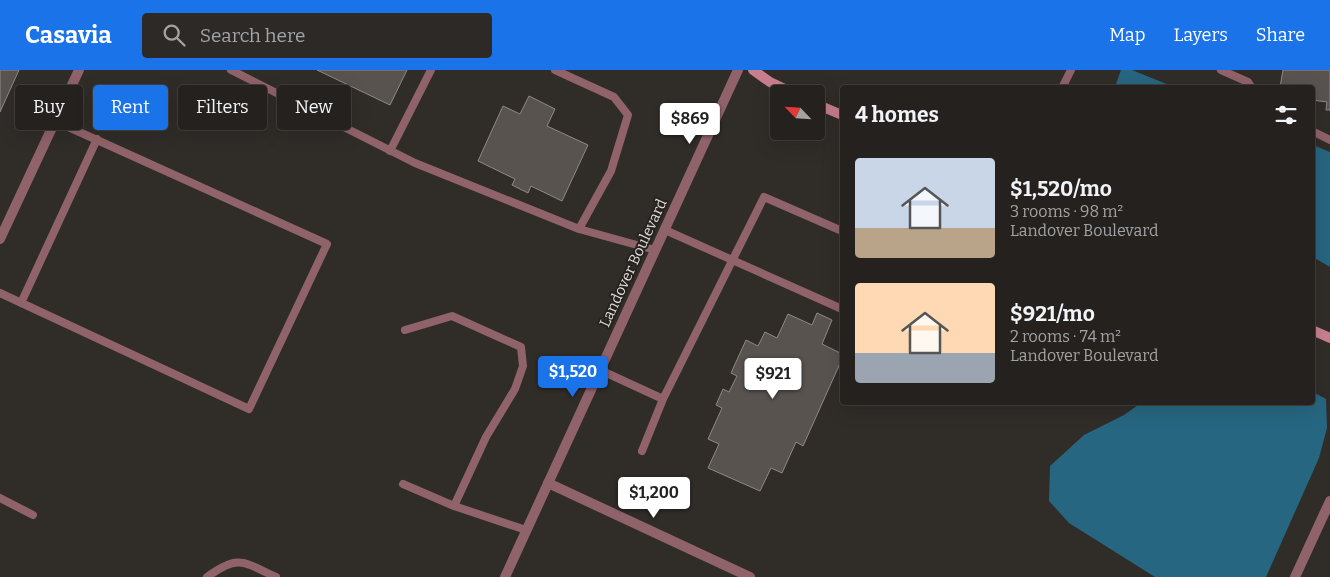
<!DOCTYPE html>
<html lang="en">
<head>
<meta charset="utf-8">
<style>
	:root { --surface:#24211e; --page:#2c2927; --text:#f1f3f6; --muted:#a3a3a4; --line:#413e3c; --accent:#1a73e8 }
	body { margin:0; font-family:Bitter,serif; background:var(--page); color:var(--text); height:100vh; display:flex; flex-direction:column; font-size:19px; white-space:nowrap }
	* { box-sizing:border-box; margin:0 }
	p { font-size:16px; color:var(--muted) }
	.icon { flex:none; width:28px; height:28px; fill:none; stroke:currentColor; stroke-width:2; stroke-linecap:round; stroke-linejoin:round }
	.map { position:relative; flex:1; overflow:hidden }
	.drawer { position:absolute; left:840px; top:15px; width:475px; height:320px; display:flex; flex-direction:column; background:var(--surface); border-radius:5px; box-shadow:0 5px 20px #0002,0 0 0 1px var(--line) }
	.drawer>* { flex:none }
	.hud { position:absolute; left:15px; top:15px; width:475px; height:45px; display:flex; gap:10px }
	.needle { width:32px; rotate:295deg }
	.buttons { position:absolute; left:770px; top:15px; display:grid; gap:10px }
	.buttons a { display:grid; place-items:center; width:55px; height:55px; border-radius:5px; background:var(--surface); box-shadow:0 5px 20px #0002,0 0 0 1px var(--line); font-size:25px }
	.price { position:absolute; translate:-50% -42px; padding:0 11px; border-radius:5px; background:#fff; color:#222; font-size:16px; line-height:32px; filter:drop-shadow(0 1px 2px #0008) }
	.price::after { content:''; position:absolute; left:50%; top:30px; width:15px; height:11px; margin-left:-8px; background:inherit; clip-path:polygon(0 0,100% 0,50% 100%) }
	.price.active { background:var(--accent); color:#fff }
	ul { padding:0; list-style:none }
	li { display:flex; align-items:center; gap:15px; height:125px; padding:0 15px }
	li span { display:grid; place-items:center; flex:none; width:140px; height:100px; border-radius:5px; color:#555 }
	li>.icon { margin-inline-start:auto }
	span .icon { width:60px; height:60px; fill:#fffc; stroke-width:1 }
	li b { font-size:21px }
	h2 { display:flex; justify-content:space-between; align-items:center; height:60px; padding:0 15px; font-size:21px }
	.tag { padding:0 18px; border-radius:5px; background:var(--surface); box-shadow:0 5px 20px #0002,0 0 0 1px var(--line); font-size:18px; line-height:45px }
	.tag.active { background:var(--accent); color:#fff }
	header { display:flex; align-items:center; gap:30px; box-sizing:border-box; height:70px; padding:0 25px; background:var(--accent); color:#fff }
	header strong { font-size:24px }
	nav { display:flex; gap:28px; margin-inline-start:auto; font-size:18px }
	.search { width:350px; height:45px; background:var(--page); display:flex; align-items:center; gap:12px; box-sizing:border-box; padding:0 18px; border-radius:5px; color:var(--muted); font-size:19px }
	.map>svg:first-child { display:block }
	.water { fill:#276681 }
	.building { fill:#595350; stroke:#908987 }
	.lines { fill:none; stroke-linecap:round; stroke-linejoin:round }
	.service { stroke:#90626a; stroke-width:8 }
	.minor { stroke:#90626a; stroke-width:10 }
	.tertiary { stroke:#90626a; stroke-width:10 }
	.secondary { stroke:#c87f8d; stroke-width:10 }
	.labels { text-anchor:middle; stroke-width:4; stroke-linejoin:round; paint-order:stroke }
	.street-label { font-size:15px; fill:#dedbd9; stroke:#26221f }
</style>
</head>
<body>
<header>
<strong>Casavia</strong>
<div class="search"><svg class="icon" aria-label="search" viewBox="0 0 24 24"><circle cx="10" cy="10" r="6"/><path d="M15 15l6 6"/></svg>Search here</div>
<nav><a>Map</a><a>Layers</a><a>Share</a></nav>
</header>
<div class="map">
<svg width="1330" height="507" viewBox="0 0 1330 507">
	<rect width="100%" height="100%" fill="#302c28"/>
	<!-- water -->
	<path class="water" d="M1121 0H1132L1174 17H1115Z
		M1313 75 1330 82V197L1313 187Z
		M1313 322 1326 329 1327 358 1319 388 1266 507H1155L1069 453 1049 431 1050 396 1084 365 1124 345 1141 333 1312 332Z"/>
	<!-- building -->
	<path class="building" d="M0 0H19L0 42Z
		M317 0H407L390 35Z
		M1283 0H1330V40H1326L1327 32 1312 30V18L1280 17Z
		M529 26 555 39 547 56 588 75 562 131 531 116 528 123 512 115 515 109 478 91 503 36 520 44Z
		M817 243 832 250 822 274 842 284V289L803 376 796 372 782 403 771 398 760 421 708 398 719 374 708 369 722 338 716 335 723 319 729 322 737 306 731 303 746 270 758 276 765 262 777 268 788 244 812 255Z"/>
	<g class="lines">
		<!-- service -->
		<path class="service" d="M231 0 415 93 579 159 655 180
			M555 0 614 27 628 45 611 101 579 159
			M1221 0 1248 12 1252 18
			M1062 18 1071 0
			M1312 61 1330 70
			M390 81 431 0
			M665 160 842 239
			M0 223 249 339 327 174 55 51
			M21 233 97 69
			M405 260 452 246 521 277 523 296 515 319 486 367 454 436
			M600 300 663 329 642 381
			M663 329 764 127 842 161
			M403 414 454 436 526 460
			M0 428 33 445
			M207 507C239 484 243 492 276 507"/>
		<!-- minor -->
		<path class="minor" d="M0 169 79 0
			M548 413 750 507
			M1295 507 1330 431"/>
		<!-- tertiary -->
		<path class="tertiary" d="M505 507 738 0"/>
		<!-- secondary -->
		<path class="secondary" d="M753 0 770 12 795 24
			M816 34 842 45
			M1312 260 1330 268"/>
	</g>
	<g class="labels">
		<!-- street labels -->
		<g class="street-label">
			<text transform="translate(633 193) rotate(-65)" y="5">Landover Boulevard</text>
		</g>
	</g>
</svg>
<div class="buttons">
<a><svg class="needle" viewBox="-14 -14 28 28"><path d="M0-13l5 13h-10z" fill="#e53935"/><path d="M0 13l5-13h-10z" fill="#a3a3a4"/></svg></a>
</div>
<b class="price" style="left:690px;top:75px">$869</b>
<b class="price active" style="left:573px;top:328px">$1,520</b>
<b class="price" style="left:773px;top:330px">$921</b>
<b class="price" style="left:654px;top:449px">$1,200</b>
<div class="hud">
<a class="tag">Buy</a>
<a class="tag active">Rent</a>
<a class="tag">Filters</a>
<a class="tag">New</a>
</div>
<section class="drawer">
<h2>4 homes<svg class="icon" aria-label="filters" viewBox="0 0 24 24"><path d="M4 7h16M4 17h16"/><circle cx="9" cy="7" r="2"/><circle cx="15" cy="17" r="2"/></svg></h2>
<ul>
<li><span style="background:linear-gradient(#c9d6e8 70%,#b9a48a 0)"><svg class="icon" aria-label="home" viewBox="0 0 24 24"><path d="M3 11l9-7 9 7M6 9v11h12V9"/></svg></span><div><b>$1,520/mo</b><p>3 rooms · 98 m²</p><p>Landover Boulevard</p></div></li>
<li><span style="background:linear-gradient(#ffd9b3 70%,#9aa5b1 0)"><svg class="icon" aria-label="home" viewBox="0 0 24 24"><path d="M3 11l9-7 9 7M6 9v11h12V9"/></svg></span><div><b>$921/mo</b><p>2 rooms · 74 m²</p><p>Landover Boulevard</p></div></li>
</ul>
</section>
</div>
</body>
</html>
